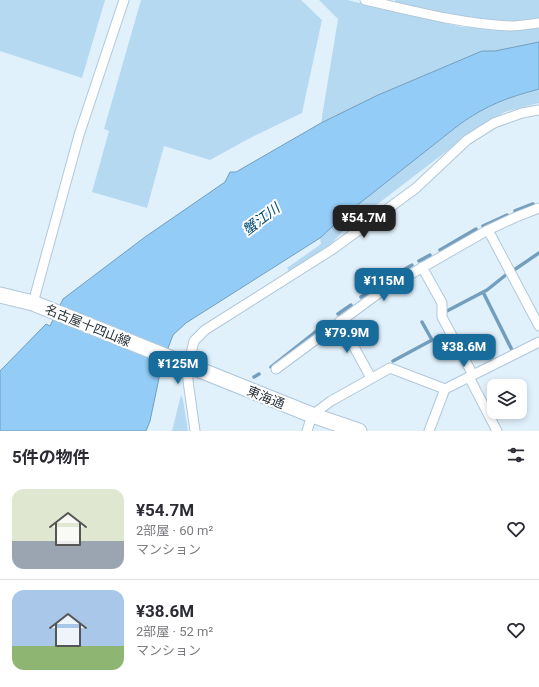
<!DOCTYPE html>
<html lang="ja">
<head>
<meta charset="utf-8">
<style>
	:root { --surface:#fff; --page:#f2f2f3; --text:#2b2b33; --muted:#7c7c81; --line:#e1e1e2; --accent:#176c9c }
	body { margin:0; font-family:Roboto,"Noto Sans JP",sans-serif; background:var(--page); color:var(--text); height:100vh; display:flex; flex-direction:column; font-size:15px; white-space:nowrap }
	* { box-sizing:border-box; margin:0 }
	p { font-size:13px; color:var(--muted) }
	.icon { flex:none; width:22px; height:22px; fill:none; stroke:currentColor; stroke-width:2; stroke-linecap:round; stroke-linejoin:round }
	.map { position:relative; height:431px; overflow:hidden }
	.side { display:flex; flex-direction:column; background:var(--surface); flex:1 }
	.side>* { flex:none }
	.buttons { position:absolute; left:487px; top:379px; display:grid; gap:8px }
	.buttons a { display:grid; place-items:center; width:40px; height:40px; border-radius:8px; background:var(--surface); box-shadow:0 2px 6px #0003; font-size:20px }
	.price { position:absolute; translate:-50% -34px; padding:0 9px; border-radius:8px; background:var(--accent); color:#fff; font-size:13px; line-height:26px; filter:drop-shadow(0 1px 2px #0008) }
	.price::after { content:''; position:absolute; left:50%; top:24px; width:12px; height:9px; margin-left:-6px; background:inherit; clip-path:polygon(0 0,100% 0,50% 100%) }
	.price.current { background:#222; color:#fff }
	ul { padding:0; list-style:none }
	li { display:flex; align-items:center; gap:12px; height:100px; padding:0 12px }
	li+li { border-top:1px solid var(--line) }
	li span { display:grid; place-items:center; flex:none; width:112px; height:80px; border-radius:12px; color:#555 }
	li>.icon { margin-inline-start:auto }
	span .icon { width:48px; height:48px; fill:#fffc; stroke-width:1 }
	li b { font-size:17px }
	h2 { display:flex; justify-content:space-between; align-items:center; height:48px; padding:0 12px; font-size:17px }
	.map>svg:first-child { display:block }
	.green { fill:#b6d9f2 }
	.water { fill:#93ccf6; stroke:#739ebd }
	.lines { fill:none; stroke-linecap:round; stroke-linejoin:round }
	.stream { stroke:#739ebd; stroke-width:3.5 }
	.minor-casing { stroke:#afc8da; stroke-width:11 }
	.primary-casing { stroke:#afc8da; stroke-width:17 }
	.minor { stroke:#fff; stroke-width:9 }
	.primary { stroke:#fff; stroke-width:15 }
	.labels { text-anchor:middle; stroke-width:4; stroke-linejoin:round; paint-order:stroke }
	.street-label { font-size:13px; fill:#283239; stroke:#fff }
	.water-label { font-size:14px; font-style:italic; fill:#004a71; stroke:#fff }
</style>
</head>
<body>
<div class="map">
<svg width="539" height="431" viewBox="0 0 539 431">
	<rect width="100%" height="100%" fill="#e1f1fc"/>
	<!-- green -->
	<path class="green" d="M0 0H105L82 78 0 51Z
		M141 0H301L322 20 302 113 250 138 210 160 164 146 147 208 92 192 109 131 104 129Z
		M319 0H347L462 27 514 29 539 27V42L495 51H482L378 95 321 123 338 19Z
		M395 0H539V19L515 21 460 18 395 3Z
		M539 89V103L505 112 477 128 345 229 331 244 289 271 287 268 321 244 320 238 346 214 460 124C487 105 506 98 539 89Z
		M181 395 183 400 188 431H172Z"/>
	<!-- water -->
	<path class="water" d="M539 42V89C506 98 487 105 460 124L346 214 320 238 186 323 173 335 162 364 150 421 146 431H0V371L46 324 50 326 63 299 145 237 225 182 230 172H236L321 123 378 95 482 51H495Z"/>
	<g class="lines">
		<!-- stream -->
		<path class="stream" d="M515 211 533 204
			M483 226 507 215
			M440 250 476 229
			M419 261 430 255
			M514 270 539 253
			M384 281 412 265
			M483 292 512 350
			M361 297 377 287
			M445 312 487 290 507 274
			M338 314 351 305
			M393 361 432 340 422 322
			M271 367 328 322
			M254 377 259 374"/>
		<defs>
			<path id="minor" d="M365 0C414 11 462 24 511 26 520 26 530 24 539 23
				M488 230 539 326
				M422 267 442 303V317L473 375
				M33 303 79 135 124 0
				M340 321 371 378
				M276 369 383 290 488 230 516 217 539 208
				M469 377 497 431
				M195 431 188 381V366L194 341 205 330 333 249 416 188 467 140 494 123 522 113 539 110
				M307 431 312 415 331 401 390 368 445 389
				M429 431 445 389 539 342"/>
			<path id="primary" d="M0 295 33 303 312 415 359 431"/>
		</defs>
		<!-- minor casing -->
		<use href="#minor" class="minor-casing"/>
		<!-- primary casing -->
		<use href="#primary" class="primary-casing"/>
		<!-- minor -->
		<use href="#minor" class="minor"/>
		<!-- primary -->
		<use href="#primary" class="primary"/>
	</g>
	<g class="labels">
		<!-- street labels -->
		<g class="street-label">
			<text transform="translate(88 325) rotate(22)" y="5">名古屋十四山線</text>
			<text transform="translate(266 397) rotate(22)" y="5">東海通</text>
		</g>
		<!-- water labels -->
		<g class="water-label">
			<text transform="translate(261 219) rotate(-37)" y="5">蟹江川</text>
		</g>
	</g>
</svg>
<div class="buttons">
<a><svg class="icon" aria-label="layers" viewBox="0 0 24 24"><path d="M12 4l9 5-9 5-9-5zM3 14l9 5 9-5"/></svg></a>
</div>
<b class="price current" style="left:364px;top:239px">¥54.7M</b>
<b class="price" style="left:384px;top:302px">¥115M</b>
<b class="price" style="left:347px;top:354px">¥79.9M</b>
<b class="price" style="left:464px;top:368px">¥38.6M</b>
<b class="price" style="left:178px;top:385px">¥125M</b>
</div>
<section class="side">
<h2>5件の物件<svg class="icon" aria-label="filters" viewBox="0 0 24 24"><path d="M4 7h16M4 17h16"/><circle cx="9" cy="7" r="2"/><circle cx="15" cy="17" r="2"/></svg></h2>
<ul>
<li><span style="background:linear-gradient(#dfe7d0 65%,#9aa5b1 0)"><svg class="icon" aria-label="home" viewBox="0 0 24 24"><path d="M3 11l9-7 9 7M6 9v11h12V9"/></svg></span><div><b>¥54.7M</b><p>2部屋 · 60 m²</p><p>マンション</p></div><svg class="icon" aria-label="heart" viewBox="0 0 24 24"><path d="M12 20l-8-8c-3-5 5-10 8-4 3-6 11-1 8 4z"/></svg></li>
<li><span style="background:linear-gradient(#a9c7e8 70%,#8fb573 0)"><svg class="icon" aria-label="home" viewBox="0 0 24 24"><path d="M3 11l9-7 9 7M6 9v11h12V9"/></svg></span><div><b>¥38.6M</b><p>2部屋 · 52 m²</p><p>マンション</p></div><svg class="icon" aria-label="heart" viewBox="0 0 24 24"><path d="M12 20l-8-8c-3-5 5-10 8-4 3-6 11-1 8 4z"/></svg></li>
</ul>
</section>
</body>
</html>
